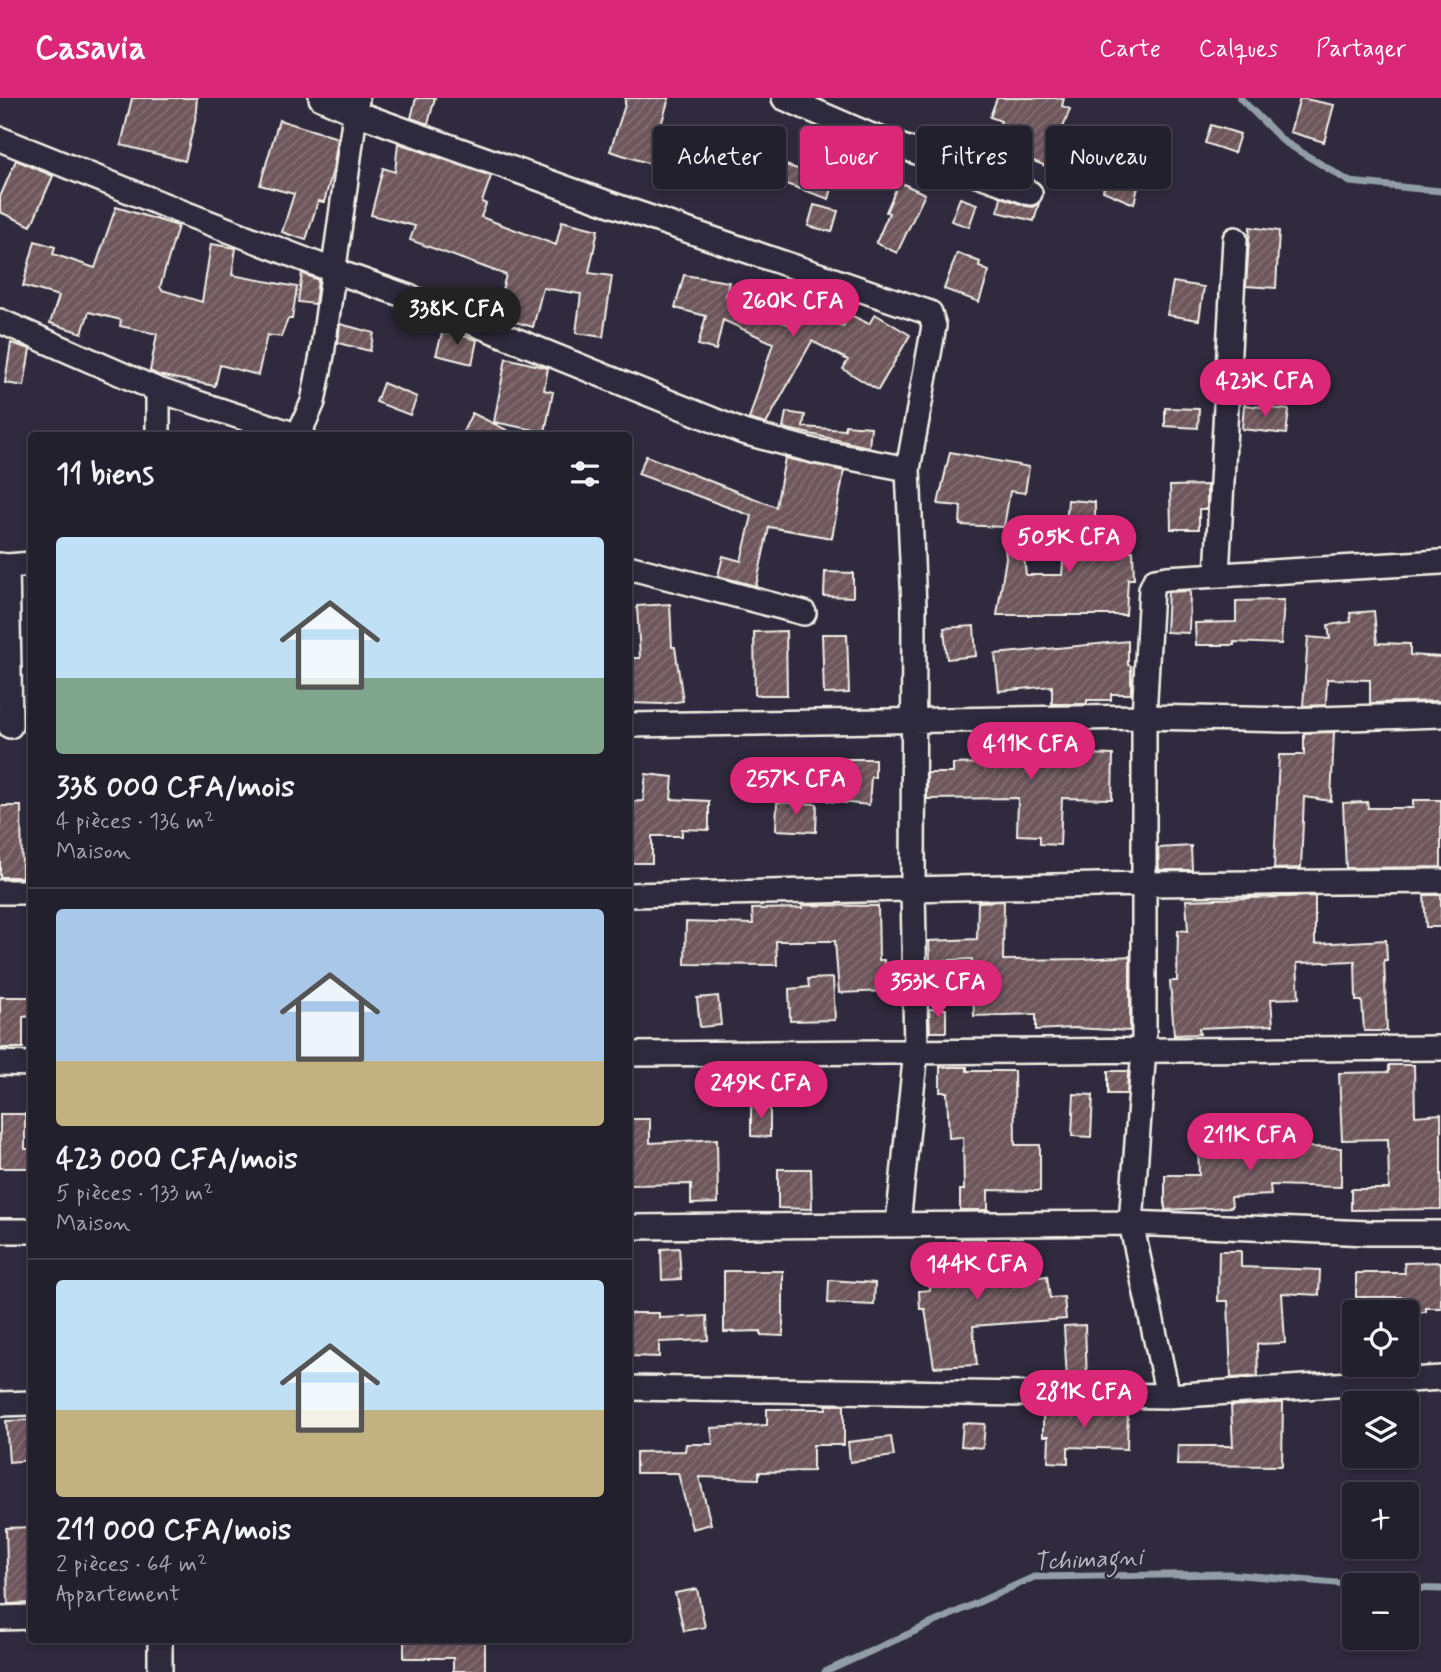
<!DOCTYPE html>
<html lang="fr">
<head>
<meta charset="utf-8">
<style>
	:root { --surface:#23202e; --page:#2b2836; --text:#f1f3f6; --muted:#a3a3aa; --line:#403e4a; --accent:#db2777 }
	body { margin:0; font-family:Mynerve,sans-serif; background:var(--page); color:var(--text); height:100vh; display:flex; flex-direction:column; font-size:26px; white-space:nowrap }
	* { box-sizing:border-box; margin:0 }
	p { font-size:23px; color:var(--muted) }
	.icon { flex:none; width:38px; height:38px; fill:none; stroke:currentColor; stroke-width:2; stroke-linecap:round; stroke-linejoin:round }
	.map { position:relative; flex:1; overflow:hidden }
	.details { position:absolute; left:28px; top:334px; width:604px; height:1211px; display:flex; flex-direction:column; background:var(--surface); border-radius:7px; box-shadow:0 4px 10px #0003,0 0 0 2px var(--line) }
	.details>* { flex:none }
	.top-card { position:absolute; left:653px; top:28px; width:665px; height:63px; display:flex; gap:14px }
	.buttons { position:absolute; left:1342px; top:1202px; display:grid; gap:14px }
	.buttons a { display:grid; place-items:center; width:77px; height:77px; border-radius:7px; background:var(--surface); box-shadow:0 4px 10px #0003,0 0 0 2px var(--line); font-size:35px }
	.price { position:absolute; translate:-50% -60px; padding:0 16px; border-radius:24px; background:var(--accent); color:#fff; font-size:23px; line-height:46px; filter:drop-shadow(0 2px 4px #0008) }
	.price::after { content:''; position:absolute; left:50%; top:42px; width:21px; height:16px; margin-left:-10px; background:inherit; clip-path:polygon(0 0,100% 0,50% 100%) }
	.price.on { background:#222; color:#fff }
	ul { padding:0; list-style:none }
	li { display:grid; align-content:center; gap:14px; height:371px; padding:0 28px }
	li+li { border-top:2px solid var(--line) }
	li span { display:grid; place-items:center; height:217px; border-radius:7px; color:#555 }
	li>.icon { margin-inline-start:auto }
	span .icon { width:126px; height:126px; fill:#fffc; stroke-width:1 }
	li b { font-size:30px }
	h2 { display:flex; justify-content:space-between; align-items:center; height:84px; padding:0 28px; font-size:30px }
	.pill { padding:0 24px; border-radius:7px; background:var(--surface); box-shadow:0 4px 10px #0003,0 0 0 2px var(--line); font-size:24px; line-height:63px }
	.pill.on { background:var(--accent); color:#fff }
	header { display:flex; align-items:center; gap:42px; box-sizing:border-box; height:98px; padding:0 35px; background:var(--accent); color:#fff }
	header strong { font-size:33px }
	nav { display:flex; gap:38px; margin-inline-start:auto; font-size:24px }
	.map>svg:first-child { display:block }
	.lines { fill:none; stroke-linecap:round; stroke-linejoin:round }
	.stream { stroke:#919ea6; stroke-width:7 }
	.building { fill:url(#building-hatch); stroke:#f4f1e8; stroke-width:2 }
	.minor-casing { stroke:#f4f1e8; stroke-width:28 }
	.minor { stroke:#2f2a3d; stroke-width:23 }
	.labels { text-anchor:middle; stroke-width:5; stroke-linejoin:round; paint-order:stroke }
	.water-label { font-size:24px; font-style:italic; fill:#b2babc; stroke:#2f2a3d }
</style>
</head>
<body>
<header>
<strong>Casavia</strong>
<nav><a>Carte</a><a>Calques</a><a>Partager</a></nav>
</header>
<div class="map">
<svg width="1441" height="1574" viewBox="0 0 1441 1574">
	<defs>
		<pattern id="building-hatch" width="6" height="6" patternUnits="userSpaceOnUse" patternTransform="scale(1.75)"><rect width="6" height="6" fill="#6d575b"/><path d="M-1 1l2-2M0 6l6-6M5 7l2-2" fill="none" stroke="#827073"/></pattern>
	</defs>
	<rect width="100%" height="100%" fill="#2f2a3d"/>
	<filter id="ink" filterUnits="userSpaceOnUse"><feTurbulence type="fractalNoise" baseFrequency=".0143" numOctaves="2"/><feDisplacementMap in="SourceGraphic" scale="14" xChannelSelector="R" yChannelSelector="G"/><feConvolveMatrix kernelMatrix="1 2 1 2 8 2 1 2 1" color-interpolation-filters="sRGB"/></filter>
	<g filter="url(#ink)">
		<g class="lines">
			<!-- stream -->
			<path class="stream" d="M1240 0 1283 43 1350 84 1441 93
				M1407 1490 1441 1491
				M825 1574 1034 1479 1229 1476 1372 1488"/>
		</g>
		<!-- building -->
		<path class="building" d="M132 0H197L195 23 185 63 121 47Z
			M416 0H435L428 26 411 20Z
			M625 0H669L659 34 678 41 666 71 610 53 625 7Z
			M997 0H1064L1062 8 1070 11 1048 69 1021 58 1024 47 996 39 1001 23 990 19Z
			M1300 0 1334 7 1324 44 1290 34Z
			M279 22 338 40 333 72 324 104 318 103 306 142 282 134 294 96 260 87Z
			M1211 27 1240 36 1234 55 1205 45Z
			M398 45 491 78 482 104 486 106 481 119 556 147 562 123 598 132 589 175 612 178 603 239 576 235 581 196 543 190 533 229 495 218 506 177 410 142 415 128 371 117 383 70 395 74Z
			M1111 60 1143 68 1134 106 1103 93Z
			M16 62 53 78 31 128 0 114V99Z
			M786 67 834 84 829 101 780 84Z
			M899 84 925 96 897 155 876 145 889 115 886 114Z
			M1001 99 1026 108 1033 109 1039 105 1034 123 998 114Z
			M960 100 977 106 969 129 951 123Z
			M814 107 838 113 832 134 808 128Z
			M116 109 178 128 160 189 162 192 202 204 211 146 236 150 232 177 297 189 292 221H288L281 239 267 237 258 277 220 267 215 288 158 277 150 273 157 236 120 228 121 222 89 214 82 235 50 225 59 198 23 188 35 143 55 149 53 156 95 170Z
			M1250 129 1279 133 1276 190 1246 188Z
			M957 155 980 164 979 169 989 173 979 204 944 191Z
			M302 175 318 182 315 206 298 204Z
			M684 177 729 184 726 198 792 228 804 206 843 229 849 216 869 226 875 216 910 237 878 292 843 271 848 262 812 243 766 326 749 321 773 245 723 222 716 252 698 247 706 218 675 210Z
			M1173 184 1204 189 1199 222 1167 217Z
			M340 226 374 235 370 253 338 245Z
			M443 232 477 242 472 266 436 257Z
			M11 245 30 251 24 288 5 285Z
			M506 260 548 270 544 292 553 294 545 334 494 324Z
			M383 285 417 299 410 317 376 304Z
			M1244 307 1289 312 1286 336 1242 331Z
			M1165 310 1199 311 1198 330 1165 328Z
			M786 314 805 317 803 329 845 332V327L871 329 869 349 783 330Z
			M472 315 519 338H461Z
			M950 354 1029 369 1025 395 1010 393 1004 429 960 427 961 408 938 406Z
			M646 358 776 409 785 360 844 373 832 440 769 429 756 488 718 478 723 458 741 463 752 418 638 376Z
			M1207 387V411H1199V431H1171L1170 388Z
			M1068 402 1095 404V453H1133L1134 481H1128L1126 517H997L1006 460 1004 441 1022 440 1026 477H1062Z
			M825 474 853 475V499L824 498Z
			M1190 493 1189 535 1166 534 1168 494Z
			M1284 502 1281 546 1234 544V547H1196L1195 525 1236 524V503Z
			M670 506 672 549H675L683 603 662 606 628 605V560H640L637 508Z
			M1374 513 1377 545 1410 546V557L1441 559V603L1370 605V582L1327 581 1326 607 1303 608 1308 539 1330 541 1328 527 1351 524 1350 515Z
			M974 528 976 558 947 561 944 530Z
			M786 533 787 597H755L754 534Z
			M822 536H847L849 595 824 596Z
			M1128 543V567L1131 568V596H1111V602H1087V606H1052V588L999 593 995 556Z
			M1059 634V655L1113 657 1112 701 1062 700 1060 747 1040 746V738L1017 737 1018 700 927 701V675H953V666L1014 664V635Z
			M1334 634 1331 703 1304 699 1301 770 1274 771 1279 657H1304V635Z
			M827 661H875V679H871L869 707 828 703Z
			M646 676 673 679 671 701 709 703V732L682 731V738H652V765H628V704L643 703Z
			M1413 702H1441V769L1346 770 1343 705 1367 704 1368 710H1413Z
			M777 704 817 706 816 734 776 732Z
			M0 708H21L22 779H0Z
			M1191 748 1192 772H1159L1158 750Z
			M1424 797H1441V829H1426Z
			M1315 798V846L1386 842 1387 862H1384L1387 933H1364L1362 903H1356L1355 863 1297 865 1299 900 1271 901 1273 927 1199 930 1200 936 1174 937 1170 883H1177L1178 832 1188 833 1186 802Z
			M1004 803 1003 862 1084 861 1130 858V933L1074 930 1036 932V916L974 918 972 861 930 863 929 843 977 841 978 804Z
			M802 807 878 808 879 862H884L887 893 839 895 835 843H776L777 867 685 866 686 824 753 826 752 811 802 810Z
			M833 880 835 922 790 923 789 891 809 889 808 881Z
			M718 898 721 927 700 929 697 900Z
			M0 899H32V918L23 919V950H0Z
			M929 911H946V934H930Z
			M1389 967H1414L1415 1018 1441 1016V1111L1351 1112V1091H1389L1388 1041 1342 1042 1339 975 1389 974Z
			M940 969H967V973H1014L1015 1047H1040V1093L988 1092V1112H960V1092H964L963 1039 949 1040 947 994H940Z
			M1108 973H1128L1127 996H1108Z
			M1074 996 1093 997 1091 1039 1072 1038Z
			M751 1008H770V1039L751 1038Z
			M0 1016H25V1051H32V1070H0Z
			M628 1021H650V1045L717 1041 718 1105 691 1106V1086L628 1087Z
			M1198 1043H1230V1049L1264 1046V1048L1341 1050V1089L1270 1087 1271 1097 1231 1099 1232 1109 1165 1112V1077H1199Z
			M778 1071H811L812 1111 778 1110Z
			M961 1140H985V1187L1047 1178 1050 1200 1064 1199 1066 1221 973 1228 977 1267 934 1269 925 1211H920L919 1193 930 1192 931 1149H961Z
			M679 1150 681 1181 662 1182 661 1151Z
			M1219 1153H1241V1169L1320 1172 1319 1197 1282 1195 1285 1245 1257 1246 1258 1278 1231 1280 1228 1203H1218Z
			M1441 1164V1210H1426V1214L1407 1215 1406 1199H1356V1175H1405L1404 1165Z
			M724 1173H783V1238L761 1237V1233L724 1234Z
			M829 1182 875 1185 874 1207 828 1205Z
			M628 1215H659V1220L707 1218 708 1242 659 1244V1259L628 1258Z
			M1085 1227 1087 1283H1067L1064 1228Z
			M1274 1305H1283L1282 1368 1177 1367 1178 1348H1233L1231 1308Z
			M826 1307H844V1347H813V1373L759 1374V1381L699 1379 711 1426 692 1431 678 1375H636V1354L685 1353 686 1346H713L711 1330 767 1327V1311H826Z
			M1043 1310 1128 1311 1127 1351 1068 1349V1365L1048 1364 1049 1338H1043Z
			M32 1322V1362L9 1364 6 1323Z
			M963 1325 985 1326 983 1350 961 1348Z
			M891 1339 894 1358 850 1364 848 1344Z
			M32 1429V1505L8 1506 6 1430Z
			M697 1491 705 1529 684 1533 675 1495Z
			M404 1542H485V1573H453V1560H404Z"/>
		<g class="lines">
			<defs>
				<path id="minor" d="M321 0 356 15 616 108 930 215 934 228 908 371 914 508 913 790 916 953 898 1126
					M784 0 872 38 1030 95
					M0 41 184 115 332 172 409 199 743 334 814 353 908 371
					M0 223 158 292 299 338
					M158 338V292
					M298 338 313 304 322 257 357 1
					M0 467 7 468 10 628
					M7 468 32 466
					M628 469 804 515
					M1217 477 1235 141
					M628 627 1144 619 1288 622 1441 617
					M0 794H32
					M628 797 1145 786 1441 783
					M628 956 1441 950
					M0 965 32 966
					M628 1129 1131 1125 1368 1135H1441
					M0 1133H32
					M628 1290 1168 1298 1441 1280
					M1168 1298 1131 1125 1144 951V619L1151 491 1155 482 1167 480 1441 464
					M0 1306 32 1305
					M0 1520 32 1519
					M160 1542V1574"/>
			</defs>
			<!-- minor casing -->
			<use href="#minor" class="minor-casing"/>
			<!-- minor -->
			<use href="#minor" class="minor"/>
		</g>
	</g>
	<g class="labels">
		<!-- water labels -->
		<g class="water-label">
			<text transform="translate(1088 1461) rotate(-3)" y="8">Tchimagni</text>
		</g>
	</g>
</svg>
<div class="buttons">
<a><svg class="icon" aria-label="locate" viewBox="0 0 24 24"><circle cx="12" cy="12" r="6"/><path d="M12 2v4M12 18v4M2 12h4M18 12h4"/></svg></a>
<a><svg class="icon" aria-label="layers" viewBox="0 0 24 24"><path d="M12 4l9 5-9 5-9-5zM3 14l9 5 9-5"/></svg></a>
<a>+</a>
<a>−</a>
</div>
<b class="price" style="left:793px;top:241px">260K CFA</b>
<b class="price on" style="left:457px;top:249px">338K CFA</b>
<b class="price" style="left:1265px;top:321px">423K CFA</b>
<b class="price" style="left:1069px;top:477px">505K CFA</b>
<b class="price" style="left:1031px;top:684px">411K CFA</b>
<b class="price" style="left:796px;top:719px">257K CFA</b>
<b class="price" style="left:938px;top:922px">353K CFA</b>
<b class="price" style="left:761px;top:1023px">249K CFA</b>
<b class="price" style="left:1250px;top:1075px">211K CFA</b>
<b class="price" style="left:977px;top:1204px">144K CFA</b>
<b class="price" style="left:1084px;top:1332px">281K CFA</b>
<div class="top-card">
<a class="pill">Acheter</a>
<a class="pill on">Louer</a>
<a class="pill">Filtres</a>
<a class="pill">Nouveau</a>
</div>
<section class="details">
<h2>11 biens<svg class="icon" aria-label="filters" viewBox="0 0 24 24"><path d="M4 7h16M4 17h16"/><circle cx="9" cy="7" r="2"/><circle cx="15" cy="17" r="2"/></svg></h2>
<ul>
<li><span style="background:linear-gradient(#bfe0f5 65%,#7fa58c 0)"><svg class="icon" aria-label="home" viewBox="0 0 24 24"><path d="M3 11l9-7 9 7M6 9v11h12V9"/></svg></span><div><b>338 000 CFA/mois</b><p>4 pièces · 136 m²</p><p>Maison</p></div></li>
<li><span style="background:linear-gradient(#a9c7e8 70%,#c2b280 0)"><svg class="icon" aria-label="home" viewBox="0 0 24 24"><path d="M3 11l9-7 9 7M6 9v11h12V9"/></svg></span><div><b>423 000 CFA/mois</b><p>5 pièces · 133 m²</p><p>Maison</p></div></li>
<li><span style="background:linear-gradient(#bfe0f5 60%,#c2b280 0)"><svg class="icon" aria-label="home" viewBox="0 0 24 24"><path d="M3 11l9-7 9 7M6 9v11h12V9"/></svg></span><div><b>211 000 CFA/mois</b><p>2 pièces · 64 m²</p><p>Appartement</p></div></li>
</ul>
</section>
</div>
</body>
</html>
